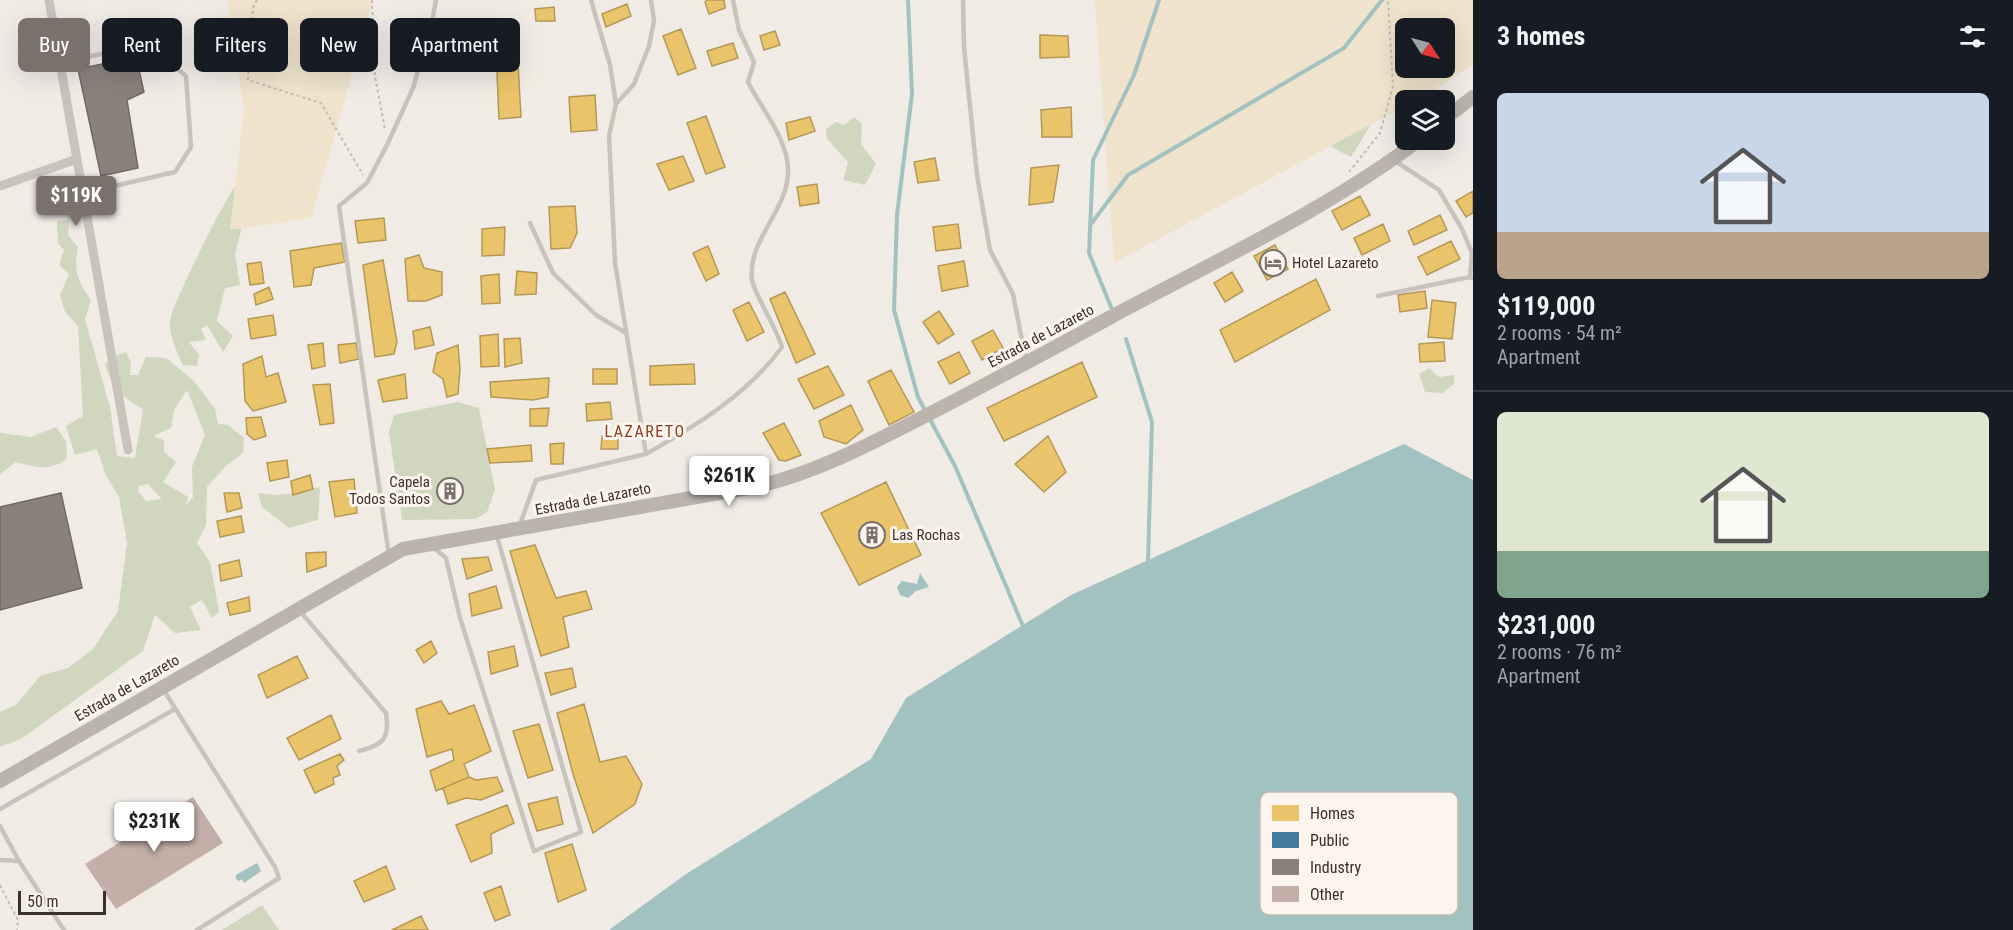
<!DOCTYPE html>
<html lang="en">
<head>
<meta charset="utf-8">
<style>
	:root { --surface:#171b24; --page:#242831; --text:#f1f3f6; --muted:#9ea1a6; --line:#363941; --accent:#7a716c }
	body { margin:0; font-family:"Roboto Condensed",sans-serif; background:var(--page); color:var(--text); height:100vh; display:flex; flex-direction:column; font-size:22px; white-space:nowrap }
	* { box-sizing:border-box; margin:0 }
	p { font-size:20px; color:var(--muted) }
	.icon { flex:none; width:33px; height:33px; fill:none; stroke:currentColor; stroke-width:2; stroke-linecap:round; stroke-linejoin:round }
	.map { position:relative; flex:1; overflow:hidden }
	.side { display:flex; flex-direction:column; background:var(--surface); width:540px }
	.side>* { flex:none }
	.top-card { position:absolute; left:18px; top:18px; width:570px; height:54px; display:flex; gap:12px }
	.needle { width:39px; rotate:126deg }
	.buttons { position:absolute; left:1395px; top:18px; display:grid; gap:12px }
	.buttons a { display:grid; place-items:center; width:60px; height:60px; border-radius:9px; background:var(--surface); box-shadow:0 6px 24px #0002; font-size:30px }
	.scale { position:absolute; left:18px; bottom:15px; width:88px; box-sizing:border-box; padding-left:6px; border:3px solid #3b302b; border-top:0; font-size:16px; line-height:21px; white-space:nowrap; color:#3b302b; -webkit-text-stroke:4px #fbf5ee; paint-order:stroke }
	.price { position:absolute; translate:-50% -51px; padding:0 14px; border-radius:6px; background:#fff; color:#222; font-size:20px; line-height:39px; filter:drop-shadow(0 2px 3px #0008) }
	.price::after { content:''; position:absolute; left:50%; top:36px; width:18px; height:14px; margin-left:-9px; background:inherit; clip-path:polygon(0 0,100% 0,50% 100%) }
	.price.on { background:var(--accent); color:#fff }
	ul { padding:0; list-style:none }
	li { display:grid; align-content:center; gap:12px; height:318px; padding:0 24px }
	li+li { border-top:2px solid var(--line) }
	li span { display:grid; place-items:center; height:186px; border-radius:9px; color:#555 }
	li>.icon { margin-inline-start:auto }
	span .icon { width:108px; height:108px; fill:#fffc; stroke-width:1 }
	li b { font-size:26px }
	h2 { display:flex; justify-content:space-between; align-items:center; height:72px; padding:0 24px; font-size:26px }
	.pill { padding:0 21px; border-radius:9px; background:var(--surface); box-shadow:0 6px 24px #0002; font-size:21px; line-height:54px }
	.pill.on { background:var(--accent); color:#fff }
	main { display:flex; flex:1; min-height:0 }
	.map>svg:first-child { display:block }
	.green { fill:#d1d6bf; fill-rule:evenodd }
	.sand { fill:#efe3cc; fill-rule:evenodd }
	.water { fill:#a1c2c1 }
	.homes { fill:#e9c46a; stroke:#b59857; stroke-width:1.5 }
	.public { fill:#457b9d; stroke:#42647b; stroke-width:1.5 }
	.industry { fill:#8a817c; stroke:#726964; stroke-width:1.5 }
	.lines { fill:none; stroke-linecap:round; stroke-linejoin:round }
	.stream { stroke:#a1c2c1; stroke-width:4 }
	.building { fill:#c3afa7 }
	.path { stroke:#c2bbb6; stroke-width:2; stroke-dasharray:3 3; stroke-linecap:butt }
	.lane { stroke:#c9c3be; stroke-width:4.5 }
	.street { stroke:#c9c3be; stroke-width:9 }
	.secondary { stroke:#bab3ae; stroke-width:14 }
	.labels { text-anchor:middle; stroke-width:6; stroke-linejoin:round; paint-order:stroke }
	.poi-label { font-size:15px; fill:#3b302b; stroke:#fbf5ee; text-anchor:start }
	.street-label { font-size:15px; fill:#3b302b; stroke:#fbf5ee }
	.neighbourhood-label { font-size:16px; letter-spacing:1.5px; fill:#8c3b22; stroke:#fbf5ee }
	.key { fill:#fbf5ee; stroke:#c1bab4; stroke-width:1.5 }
	.key-label { font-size:16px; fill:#3b302b }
</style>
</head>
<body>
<main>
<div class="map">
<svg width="1473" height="930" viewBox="0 0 1473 930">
	<rect width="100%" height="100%" fill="#f0ebe5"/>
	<!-- green -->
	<path class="green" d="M1359 116 1370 126 1351 157 1333 148 1324 132Z
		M854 117 862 124 861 144 876 164 865 185 843 180 848 162 827 139 826 129 836 122 844 125Z
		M235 187 244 193 241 230 235 255 240 285 225 288 217 321 233 336 223 352 207 325 201 329 206 340 189 342 199 355 197 366 183 365C176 350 167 332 171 316 174 302 228 192 235 187Z
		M69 220 68 235 78 247C73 269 78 283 91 300L85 319 110 407 117 456 135 458 143 409C120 396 113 389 105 364L117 355 126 352 131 362 130 375H138L146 357 166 358 193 380 215 409 218 424 228 425 244 438 243 453 226 466 207 487 206 525 197 543 210 562 219 612 212 618 202 600 190 607 201 630 175 633 155 615 143 651 21 739 0 747V712L17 704 40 676 68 668 93 649 118 611 127 543 119 497 106 476 97 449 75 455 66 426 83 416 78 326 65 312 60 295 69 274 59 265 64 250 58 243 57 221ZM187 390 205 435 192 467 193 497 186 505 188 497 163 482 176 462 164 452V440L153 436 171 428 174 410ZM148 484 161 498V499L146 501 138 491 139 486Z
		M1429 368 1439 377 1454 375V384L1442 393 1425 392 1419 374Z
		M457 402 479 408 495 490 487 512 475 519 402 520 389 432 394 415Z
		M56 427 66 441 67 458C52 472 34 467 16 462L0 474V433L31 437Z
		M320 487 318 520 289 528 262 507 258 493C281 497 298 493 320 487Z
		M262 905 279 930H222Z"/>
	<!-- sand -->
	<path class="sand" d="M227 0H373L311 218 230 230 244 109Z
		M1095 0H1473V66L1416 100H1406L1405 106 1114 263ZM1406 28H1444V68H1406Z"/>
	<!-- water -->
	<path class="water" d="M1404 444 1473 480V930H609L686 874 871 759 906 698 1071 595Z
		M920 573 929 587 916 591 908 598 900 595 897 587 902 581 917 584Z
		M257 863 261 871 244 883 242 879 239 881 236 879V875Z"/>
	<!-- homes -->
	<path class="homes" d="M707 0H724L725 8 709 14 705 2Z
		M627 4 631 16 606 27 602 14Z
		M554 7 555 21H536L535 9Z
		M681 29 696 68 678 75 663 36Z
		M775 31 780 45 764 50 760 36Z
		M1040 35 1068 36 1069 57 1040 58Z
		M733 43 738 58 712 66 707 51Z
		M517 45 521 117 499 119 496 49Z
		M595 95 597 130 571 132 569 97Z
		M1071 107 1072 137H1042L1041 110Z
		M706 116 725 167 706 174 687 123Z
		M810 117 815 131 789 140 786 123Z
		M683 156 694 181 669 190 657 164Z
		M935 158 939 180 918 183 914 162Z
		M1059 165 1053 202 1029 205 1031 168Z
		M817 184 819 203 800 206 797 187Z
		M1473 191V213L1466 217 1456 201Z
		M1360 196 1370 215 1342 230 1332 211Z
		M575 206 577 233 570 248 551 249 549 207Z
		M1440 215 1447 230 1414 245 1408 231Z
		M384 218 386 240 358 243 355 221Z
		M958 224 961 248 936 251 933 227Z
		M1383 224 1390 241 1362 255 1354 238Z
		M505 227 504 255 482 256V229Z
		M1451 241 1460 259 1427 275 1418 257Z
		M341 243 345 262 314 268 311 285 294 287 290 251Z
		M1275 245 1288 269 1267 280 1254 256Z
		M708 246 719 274 706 281 693 253Z
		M419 255 424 268 442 272V295L426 301H408L405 259Z
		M383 260 397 342 394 354 375 357 363 265Z
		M964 261 968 286 942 291 938 266Z
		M261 262 264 283 250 285 247 264Z
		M517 271 537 273 536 294 515 295Z
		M1232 272 1243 291 1225 302 1214 283Z
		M499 274 500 303 482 304 481 276Z
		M1316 279 1330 310 1235 362 1220 330Z
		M269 287 273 299 256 305 254 294Z
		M1425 291 1427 308 1400 312 1398 295Z
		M785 292 815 354 796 363 770 299Z
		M1432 300 1456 303 1452 339 1428 337Z
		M749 302 764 332 747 341 733 310Z
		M939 311 954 334 938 344 923 322Z
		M273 315 276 335 251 339 248 319Z
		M430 327 434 345 415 349 413 331Z
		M993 330 1003 348 982 360 972 341Z
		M498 334 499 366 481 367 480 336Z
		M520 338 522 363 505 367 504 339Z
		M1444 342 1445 361 1420 362 1419 344Z
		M323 343 325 366 312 369 308 345Z
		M356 343 359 359 340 363 338 345Z
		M458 345 460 369 458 394 447 397 443 379 433 372 437 353Z
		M959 352 970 373 950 384 938 362Z
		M262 356 266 377 278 373 286 402 253 411 245 401 243 364Z
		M1082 362 1097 397 1004 441 987 408Z
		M694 364 695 384 650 385V366Z
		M828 366 844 395 814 409 798 379Z
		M593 369H617V384H593Z
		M891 370 914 412 889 425 868 381Z
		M405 374 407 398 383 402 378 380Z
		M549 378 548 397 533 400 491 397 490 382Z
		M330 384 334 423 320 425 313 385Z
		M610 402 612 419 587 421 586 404Z
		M851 405 863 430 846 444 824 437 819 421Z
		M549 408 547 426H530V409Z
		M261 417 266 436 254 440 247 434 246 418Z
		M784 423 801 455 786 461 779 460 763 433Z
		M602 436 618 437V449H601Z
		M1048 436 1066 472 1044 492 1015 464Z
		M564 443 563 464H551L550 444Z
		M531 445 532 461 490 463 487 449Z
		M287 460 289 477 270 481 267 463Z
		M310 475 313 489 293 495 291 481Z
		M354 479 357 513 335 517 329 482Z
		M886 482 921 555 859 585 821 513Z
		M224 493H239L242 508 227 512Z
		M241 516 244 532 220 537 217 521Z
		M535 545 556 598 586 591 592 609 563 617 569 647 541 656 510 551Z
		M326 552V566L307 572 306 553Z
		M488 557 492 570 467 579 462 559Z
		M239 560 242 576 221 581 219 565Z
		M496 586 502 608 472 616 469 594Z
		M249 597 250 611 230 615 227 603Z
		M431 641 437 653 424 663 416 650Z
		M514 646 518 666 491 674 488 652Z
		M297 656 308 678 267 698 258 675Z
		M572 668 576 687 551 695 545 673Z
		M441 701 449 714 474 705 491 751 464 764 469 777 436 791 430 771 454 760 452 749 427 757 416 709Z
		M584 704 600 762 626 756 642 784 635 804 593 833 573 774 557 713Z
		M331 715 341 739 299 760 287 738Z
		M539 724 553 770 528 778 513 731Z
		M340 754 344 760 337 766 340 775 333 778 334 784 315 793 304 770Z
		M469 777 476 780 497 777 503 791 481 800 466 798 448 804 443 788Z
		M557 797 563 824 537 831 528 804Z
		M507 805 514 823 491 834 492 853 471 862 456 825Z
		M572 844 586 890 558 902 545 853Z
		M386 866 395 889 364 902 354 881Z
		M501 886 510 915 495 921 484 893Z
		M421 916 428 930H392Z"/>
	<!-- public -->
	<path class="public" d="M453 484 454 496 446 497 445 486Z"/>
	<!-- industry -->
	<path class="industry" d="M136 57 144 92 127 100 138 168 101 176 78 69Z
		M61 493 82 588 0 610V507Z"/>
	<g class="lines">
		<!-- stream -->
		<path class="stream" d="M908 0 912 94 897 215 894 310 918 397 955 466 1023 626
			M1091 224 1128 175 1344 48 1382 0
			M1111 307 1089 253 1093 160 1134 75 1159 0
			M1126 339 1152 422 1148 560"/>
	</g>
	<!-- building -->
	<path class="building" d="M193 797 223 843 116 909 85 864Z"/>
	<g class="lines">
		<!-- path -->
		<path class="path" d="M257 0 253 8 248 80 321 103 363 175
			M372 0 375 76 385 130
			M1349 172 1380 133 1393 86 1388 0
			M0 885 18 920 17 930"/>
		<!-- lane -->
		<path class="lane" d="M591 0 610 65 616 104
			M963 0 964 47 977 175 990 250 1013 294 1026 361
			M60 62 149 45 186 76 191 147 175 172 84 193
			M1395 161 1439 190 1462 229 1472 253 1470 277 1473 278
			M530 223 553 273 596 315 626 333
			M1378 296 1470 277
			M646 454C697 425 748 394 782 347 776 327 755 295 752 280 747 241 787 211 788 173 790 142 761 108 748 82L754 62 739 30 733 0
			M519 527 536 480 646 454 615 263 609 136 616 104 634 84 649 46 654 21 651 0
			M433 547 446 558 460 618 534 851 581 832 497 536
			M389 556 339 206 367 183 387 145 413 88 431 27 436 0
			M300 611 386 713C390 739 383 745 359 751
			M163 689 275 867 279 878 197 930
			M0 809 175 709
			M0 826 19 861 0 860
			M19 861 64 930"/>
		<!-- street -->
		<path class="street" d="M49 0 128 450
			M0 186 77 159"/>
		<!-- secondary -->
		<path class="secondary" d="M1444 119 1473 97
			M0 781 403 549 759 486C821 471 876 441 933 412 992 381 1051 350 1109 318 1211 263 1327 210 1419 140"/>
	</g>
	<!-- icons -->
	<defs>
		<symbol id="hotel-ring" viewBox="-11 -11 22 22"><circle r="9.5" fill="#fbf5ee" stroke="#7a716c" stroke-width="1.5"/><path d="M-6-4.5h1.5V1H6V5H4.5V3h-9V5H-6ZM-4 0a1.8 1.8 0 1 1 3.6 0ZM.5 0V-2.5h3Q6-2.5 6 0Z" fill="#7a716c"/></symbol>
		<symbol id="building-ring" viewBox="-11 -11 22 22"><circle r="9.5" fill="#fbf5ee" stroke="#7a716c" stroke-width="1.5"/><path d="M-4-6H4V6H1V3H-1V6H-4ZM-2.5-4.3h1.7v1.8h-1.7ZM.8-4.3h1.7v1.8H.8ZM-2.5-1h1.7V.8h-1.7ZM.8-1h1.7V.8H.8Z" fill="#7a716c"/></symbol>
	</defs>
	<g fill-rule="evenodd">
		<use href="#hotel-ring" x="1258" y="248" width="30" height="30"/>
		<use href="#building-ring" x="435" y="476" width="30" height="30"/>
		<use href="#building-ring" x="857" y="520" width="30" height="30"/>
	</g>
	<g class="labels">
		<!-- poi labels -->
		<g class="poi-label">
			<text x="1292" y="268">Hotel Lazareto</text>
			<text x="430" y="487" text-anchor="end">Capela<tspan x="430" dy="17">Todos Santos</tspan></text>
			<text x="892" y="540">Las Rochas</text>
		</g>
		<!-- street labels -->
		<g class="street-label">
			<text transform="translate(1041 336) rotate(-28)" y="5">Estrada de Lazareto</text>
			<text transform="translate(593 499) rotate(-11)" y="5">Estrada de Lazareto</text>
			<text transform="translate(127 688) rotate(-30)" y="5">Estrada de Lazareto</text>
		</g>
		<!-- neighbourhood labels -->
		<g class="neighbourhood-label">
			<text x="645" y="437">LAZARETO</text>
		</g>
	</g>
	<!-- legend -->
	<rect x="1260" y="792" width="198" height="123" rx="9" class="key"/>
	<rect x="1272" y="805" width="27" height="16" fill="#e9c46a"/>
	<rect x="1272" y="832" width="27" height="16" fill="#457b9d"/>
	<rect x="1272" y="859" width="27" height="16" fill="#8a817c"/>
	<rect x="1272" y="886" width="27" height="16" fill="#c3afa7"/>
	<g class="key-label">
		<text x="1310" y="819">Homes</text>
		<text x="1310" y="846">Public</text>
		<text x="1310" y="873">Industry</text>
		<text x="1310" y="900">Other</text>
	</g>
</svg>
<div class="buttons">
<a><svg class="needle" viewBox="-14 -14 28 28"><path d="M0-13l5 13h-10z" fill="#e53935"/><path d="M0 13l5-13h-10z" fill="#9ea1a6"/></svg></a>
<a><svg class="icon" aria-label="layers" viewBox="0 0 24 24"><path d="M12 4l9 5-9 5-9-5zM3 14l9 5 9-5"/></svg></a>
</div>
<div class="scale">50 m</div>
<b class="price on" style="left:76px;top:227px">$119K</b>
<b class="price" style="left:729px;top:507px">$261K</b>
<b class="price" style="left:154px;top:853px">$231K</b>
<div class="top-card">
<a class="pill on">Buy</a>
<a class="pill">Rent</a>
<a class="pill">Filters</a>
<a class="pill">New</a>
<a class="pill">Apartment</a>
</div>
</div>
<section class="side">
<h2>3 homes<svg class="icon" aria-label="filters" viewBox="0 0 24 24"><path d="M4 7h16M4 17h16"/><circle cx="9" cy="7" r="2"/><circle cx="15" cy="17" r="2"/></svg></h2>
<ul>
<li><span style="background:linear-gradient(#c9d6e8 75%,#b9a48a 0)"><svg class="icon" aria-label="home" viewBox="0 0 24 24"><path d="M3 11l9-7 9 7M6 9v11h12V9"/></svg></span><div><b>$119,000</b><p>2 rooms · 54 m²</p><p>Apartment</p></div></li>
<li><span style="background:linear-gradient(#dfe7d0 75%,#7fa58c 0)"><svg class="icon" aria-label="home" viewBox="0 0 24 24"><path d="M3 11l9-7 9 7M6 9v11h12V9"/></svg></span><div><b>$231,000</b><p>2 rooms · 76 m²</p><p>Apartment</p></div></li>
</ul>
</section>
</main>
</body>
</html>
